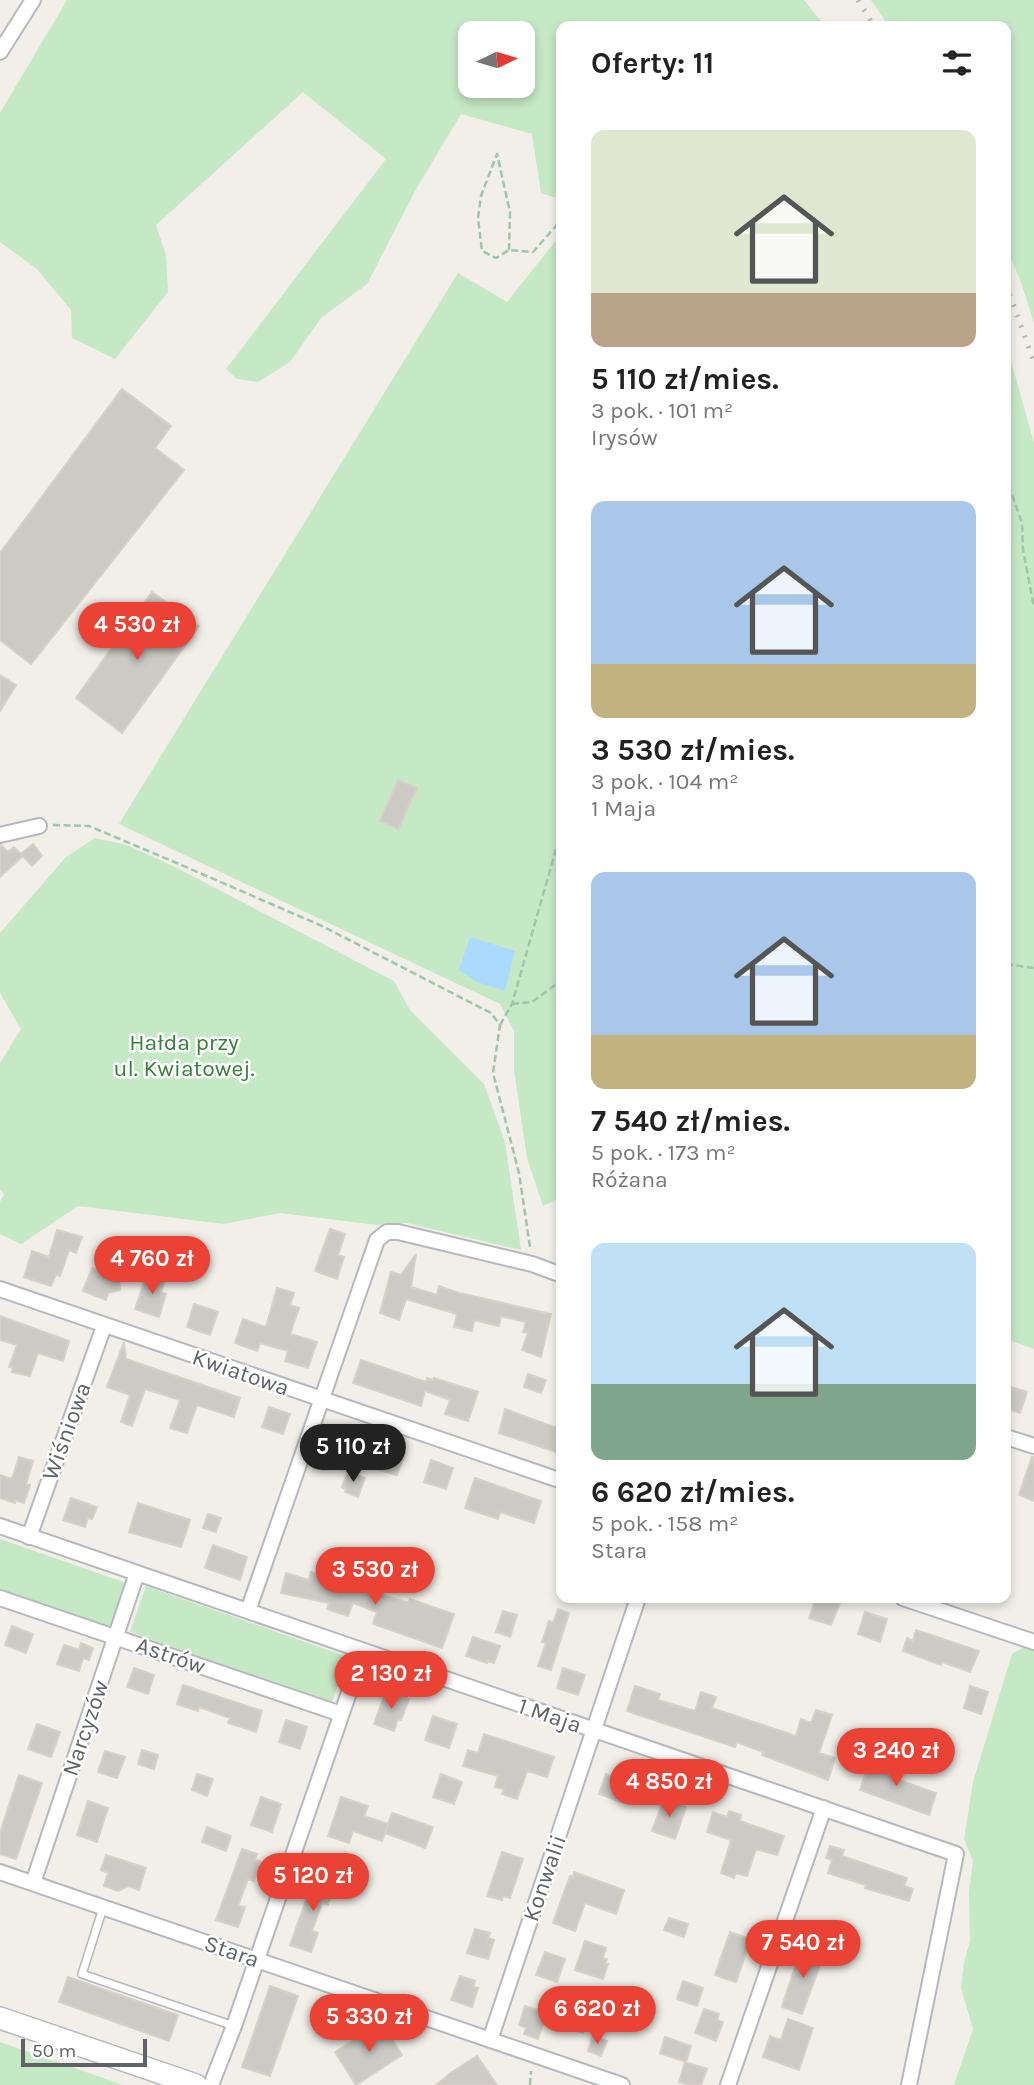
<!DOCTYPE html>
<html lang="pl">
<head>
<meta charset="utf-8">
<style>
	:root { --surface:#fff; --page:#f2f2f2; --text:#222; --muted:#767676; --accent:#ea4335 }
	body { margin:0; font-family:Karla,sans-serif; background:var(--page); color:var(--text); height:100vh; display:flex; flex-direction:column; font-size:26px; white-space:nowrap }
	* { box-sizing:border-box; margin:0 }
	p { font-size:23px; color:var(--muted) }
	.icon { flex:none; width:38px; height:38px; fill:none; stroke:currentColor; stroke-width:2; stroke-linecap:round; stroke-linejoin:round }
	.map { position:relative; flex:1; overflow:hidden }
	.panel { position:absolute; left:556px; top:21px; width:455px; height:1582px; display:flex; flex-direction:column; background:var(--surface); border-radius:14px; box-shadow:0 4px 10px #0003 }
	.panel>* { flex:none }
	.needle { width:46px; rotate:85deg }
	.controls { position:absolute; left:458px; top:21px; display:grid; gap:14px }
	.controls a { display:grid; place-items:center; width:77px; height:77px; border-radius:14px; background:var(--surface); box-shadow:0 4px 10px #0003; font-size:35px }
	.scale { position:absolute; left:21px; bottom:18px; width:126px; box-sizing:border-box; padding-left:7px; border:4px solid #5f6368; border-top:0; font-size:19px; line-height:24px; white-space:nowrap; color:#5f6368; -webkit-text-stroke:5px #fff; paint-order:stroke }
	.price { position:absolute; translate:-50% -60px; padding:0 16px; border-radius:24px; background:var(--accent); color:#fff; font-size:23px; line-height:46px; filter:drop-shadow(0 2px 4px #0008) }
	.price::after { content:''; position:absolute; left:50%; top:42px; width:21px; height:16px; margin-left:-10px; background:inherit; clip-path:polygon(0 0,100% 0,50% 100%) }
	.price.on { background:#222; color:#fff }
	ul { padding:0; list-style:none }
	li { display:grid; align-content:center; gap:14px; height:371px; padding:0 35px }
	li span { display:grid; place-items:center; height:217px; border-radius:14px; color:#555 }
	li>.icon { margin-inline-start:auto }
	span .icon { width:126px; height:126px; fill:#fffc; stroke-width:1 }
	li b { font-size:30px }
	h2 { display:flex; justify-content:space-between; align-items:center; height:84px; padding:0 35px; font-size:30px }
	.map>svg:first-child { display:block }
	.green { fill:#c5e8c5; fill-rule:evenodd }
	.water { fill:#aadaff }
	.building { fill:#cccac5; stroke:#d6d1c6; stroke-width:2 }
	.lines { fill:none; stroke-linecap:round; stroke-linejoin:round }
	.lane-casing { stroke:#b5b8bc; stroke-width:10 }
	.street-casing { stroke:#b5b8bc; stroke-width:18 }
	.secondary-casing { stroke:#b6babf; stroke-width:24 }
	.path { stroke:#9cc7a9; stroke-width:2.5; stroke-dasharray:7 3.5; stroke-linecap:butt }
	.lane { stroke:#fff; stroke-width:7 }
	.street { stroke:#fff; stroke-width:14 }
	.secondary { stroke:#fff; stroke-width:21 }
	.rail { stroke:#b6b7b8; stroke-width:5; stroke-dasharray:2 9; stroke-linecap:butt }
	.labels { text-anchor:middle; stroke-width:5; stroke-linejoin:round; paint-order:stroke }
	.park-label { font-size:23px; fill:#348238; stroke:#fff }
	.street-label { font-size:23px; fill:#5f6368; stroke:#fff }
</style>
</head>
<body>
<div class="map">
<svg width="1034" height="2085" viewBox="0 0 1034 2085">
	<rect width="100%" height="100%" fill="#f1efe8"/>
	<!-- green -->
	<path class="green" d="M67 0H804L825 26H562V200L541 193 532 134 461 114 415 191 367 284 321 318 290 362 258 382 237 379 226 369 386 159 303 92 156 225 166 255 168 292 115 359 72 338 71 310 37 269 0 242V113ZM471 33H523V86H471Z
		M871 0H1034V323L1021 282 1006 247V26H889Z
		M562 233V1197L543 1206 527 1158 514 1070V1031L500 1004 119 824 458 273 507 302Z
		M1006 343 1034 443V1349L1006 1339Z
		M95 838 127 845 173 866 394 981 410 1010 484 1084 505 1142 521 1250 407 1223 377 1225 280 1213 224 1224 78 1206 21 1244 0 1234V1202L4 1194 0 1189V1063L21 1029 0 993V933L66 857Z
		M0 1539 126 1583 110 1627 0 1589Z
		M146 1586 348 1657 332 1702 130 1632Z
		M1024 1647 1034 1651V2085H954L973 2029 961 1988 964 1962 970 1941 969 1892 973 1861 964 1839 973 1782 1012 1654Z
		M0 2042 123 2085H0Z"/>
	<!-- water -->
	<path class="water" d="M470 937 515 951 505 991 477 982 459 970Z"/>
	<!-- building -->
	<path class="building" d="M122 389 171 426 155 448 184 470 31 664 0 640V553Z
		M152 592 199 626 122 733 76 698Z
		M0 675 16 685 0 711Z
		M398 780 417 788 398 829 380 821Z
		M0 844 8 852 14 847 21 854 33 844 42 856 32 866 23 856 0 877Z
		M330 1229 345 1234 338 1255 344 1257 337 1279 315 1271Z
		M57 1230 82 1237 76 1253 69 1250 60 1276 56 1274 51 1286 24 1277 32 1251 49 1257Z
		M416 1254 411 1287 437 1295 439 1286 459 1293 551 1314 541 1357 522 1350 528 1333 523 1332 526 1322 501 1316 499 1326 474 1320 472 1331 454 1327 457 1314 406 1299 399 1320 380 1313 391 1272 401 1275Z
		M92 1268 119 1278 120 1290 108 1293 106 1300 83 1291Z
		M147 1274 165 1280 161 1292 166 1294 159 1317 135 1309Z
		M277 1288 294 1293 290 1305 299 1308 290 1334 317 1342 308 1368 285 1361 288 1351 260 1343 257 1351 235 1343 243 1319 266 1327Z
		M194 1304 218 1312 210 1335 187 1327Z
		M0 1316 69 1341 63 1361 38 1353 30 1376 12 1372 13 1368 9 1367 17 1345 0 1340Z
		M124 1342 126 1359 240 1398 234 1417 197 1405 187 1433 170 1428 180 1400 145 1389 132 1426 121 1422 130 1395 107 1387Z
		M361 1360 426 1382 427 1378 433 1380 434 1378 478 1392 468 1421 445 1414 450 1400 425 1391 421 1406 353 1383Z
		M528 1374 546 1380 541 1393 524 1387Z
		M1006 1385 1027 1392 1020 1413 1006 1408Z
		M269 1407 290 1414 283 1434 262 1427Z
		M505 1409 562 1430V1444L559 1453 499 1433Z
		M337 1430 358 1437 352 1457 330 1450Z
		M384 1446 405 1453 397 1475 376 1469Z
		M19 1457 33 1461 26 1484 30 1485 24 1503 15 1500V1503L0 1498V1475L12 1479Z
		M1032 1457H1034V1501L1019 1495Z
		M431 1460 453 1468 446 1489 424 1482Z
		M348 1471 365 1478 358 1497 345 1492 346 1489 342 1487Z
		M475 1478 541 1501 534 1523 500 1512 498 1519 465 1508Z
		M71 1498 97 1507 92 1519 88 1518 85 1527 63 1520Z
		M138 1503 190 1520 181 1547 129 1532Z
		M208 1514 221 1518 216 1532 203 1528Z
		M213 1545 247 1557 240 1580 205 1568Z
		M311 1572 408 1603 410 1599 454 1614 442 1648 373 1624 377 1612 353 1603 348 1616 327 1609 329 1603 281 1593 286 1573 309 1580Z
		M816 1598H826L840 1603 831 1625 809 1618Z
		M558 1609 569 1613 551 1670 538 1666 546 1643 542 1642 549 1621 553 1623Z
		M503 1611 517 1615 510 1637 496 1632Z
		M865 1612 887 1619 880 1642 858 1634Z
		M12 1626 33 1634 26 1653 5 1645Z
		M916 1630 979 1651 970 1672 942 1662 941 1665 903 1651 907 1638 913 1641Z
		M473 1637 500 1646 494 1663 488 1661 487 1663 466 1656Z
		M81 1643 93 1648 89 1660 83 1658 79 1671 57 1664 64 1645 79 1650Z
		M134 1668 154 1675 148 1694 127 1687Z
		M563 1668 585 1675 578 1695 557 1688Z
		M183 1685 262 1711 256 1732 228 1723 230 1718 199 1707 198 1711 177 1704Z
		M635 1686 660 1694 658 1700 695 1711 701 1692 716 1697 712 1708 796 1736 801 1719 811 1723 816 1710 832 1715 819 1753 835 1758 828 1780 762 1755 763 1752 737 1742 735 1747 627 1711Z
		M970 1686 988 1692 981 1714 964 1708Z
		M386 1691 409 1699 401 1720 398 1719 394 1731 374 1724Z
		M433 1716 457 1724 449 1748 425 1740Z
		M286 1720 307 1727 300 1749 279 1742Z
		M37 1724 60 1732 51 1757 28 1749Z
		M484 1734 554 1757 547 1777 527 1771 517 1799 502 1794 504 1789 495 1787 498 1776 463 1766 468 1750 478 1753Z
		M142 1750 158 1755 154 1769 138 1764Z
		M105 1751 125 1757 117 1778 98 1772Z
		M870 1760 903 1771 899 1780 936 1793 929 1815 860 1790Z
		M197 1774 213 1779 207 1796 192 1790Z
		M441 1774 462 1782 454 1804 433 1797Z
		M606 1774 631 1785 624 1803 599 1794Z
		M19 1775 42 1783 16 1859 0 1854V1833Z
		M261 1797 281 1804 272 1832 251 1825Z
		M341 1797 368 1806 364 1816 388 1824 382 1841 353 1831 349 1843 328 1836Z
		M664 1798 686 1807 675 1839 652 1831Z
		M88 1801 108 1808 97 1842 77 1835Z
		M729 1811 741 1815 740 1821 784 1836 777 1855 756 1849 747 1876 736 1873 734 1878 721 1873 731 1840 707 1832 713 1812 727 1817Z
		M392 1813 433 1827 425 1848 385 1833Z
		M207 1827 231 1836 226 1851 202 1842Z
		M830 1846 844 1850 842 1856 907 1878 904 1886 913 1889 909 1901 865 1888 866 1885 828 1873 832 1860 826 1858Z
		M242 1849 257 1854 255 1860 260 1861 254 1881 248 1879 238 1906 245 1907 238 1927 216 1920Z
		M502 1852 523 1859 510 1898 503 1896 502 1900 487 1896Z
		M106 1855 146 1868 139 1890 128 1886 118 1891 104 1886 108 1873 101 1870Z
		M574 1872 624 1890 616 1914 585 1903 575 1931 553 1923 570 1876 573 1877Z
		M324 1875 337 1880 328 1905 322 1903 312 1931 318 1933 311 1952 290 1945 314 1878 321 1881Z
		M669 1918 688 1924 684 1937 664 1930Z
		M475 1929 490 1933 488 1938 494 1940 488 1959 467 1953Z
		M730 1932 751 1939 736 1982 715 1975Z
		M585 1941 606 1948 603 1958 607 1959 605 1964H608L603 1979 575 1970Z
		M802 1946 824 1954 802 2014 782 2007Z
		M545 1952 565 1959 557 1982 536 1975Z
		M460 1976 475 1981 473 1987 478 1988 472 2007 451 2000Z
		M68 1977 178 2015 169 2041 59 2002Z
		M683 1981 703 1988 697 2006 677 1999Z
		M270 1986 298 1996 270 2076 242 2067Z
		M525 2006 547 2013 538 2039 524 2034 526 2028 519 2025Z
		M561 2006 589 2015 583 2033 556 2024Z
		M704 2009 719 2014 717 2020 723 2022 716 2041 695 2033Z
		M788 2019 813 2028 799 2070 763 2057 770 2036 781 2040Z
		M381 2022 402 2055 356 2085 335 2052Z
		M593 2036 607 2041 601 2056 588 2051Z
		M665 2037 691 2046 686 2062 660 2053Z
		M477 2056 497 2085H436L452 2072Z
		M685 2062 707 2069 701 2085H689L679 2082Z"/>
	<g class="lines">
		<defs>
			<path id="lane" d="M103 1908 82 1974 234 2026"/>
			<path id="street" d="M0 52 33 0
				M0 835 39 826
				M0 1289 562 1481
				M1006 1437 1034 1446
				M0 1526 956 1854 909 2085
				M29 1537 104 1326
				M0 1598 341 1714
				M903 1598 1034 1642
				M248 1611 377 1240 387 1232H398L532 1264 562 1275
				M0 1872 622 2085
				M33 1883 137 1573
				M490 2040 638 1598
				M211 2085 234 2026 363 1652
				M728 2085 824 1808"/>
			<path id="secondary" d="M0 2018 196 2085"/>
		</defs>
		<!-- lane casing -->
		<use href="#lane" class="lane-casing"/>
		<!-- street casing -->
		<use href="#street" class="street-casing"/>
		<!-- secondary casing -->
		<use href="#secondary" class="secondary-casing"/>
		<!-- path -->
		<path class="path" d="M509 250 510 212 497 154 481 196 478 218 482 251 496 258 509 250 533 252 562 219
			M1006 488 1010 489 1022 523 1023 550 1034 607
			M53 825 89 826 172 861 322 926 491 1013 500 1025 493 1073 519 1173 530 1247
			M1006 964 1034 968
			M512 1004 532 1002 562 980
			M500 1025 512 1004 562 828
			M530 2085 531 2071"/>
		<!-- lane -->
		<use href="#lane" class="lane"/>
		<!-- street -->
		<use href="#street" class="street"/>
		<!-- secondary -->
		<use href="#secondary" class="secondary"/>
		<!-- rail -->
		<path class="rail" d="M858 0 874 26
			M1006 284 1034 362"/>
	</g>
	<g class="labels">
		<!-- park labels -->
		<g class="park-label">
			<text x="184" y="1050">Hałda przy<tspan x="184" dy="26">ul. Kwiatowej.</tspan></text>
		</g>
		<!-- street labels -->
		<g class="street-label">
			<text transform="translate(241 1372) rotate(19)" y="8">Kwiatowa</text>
			<text transform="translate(66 1431) rotate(-70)" y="8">Wiśniowa</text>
			<text transform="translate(171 1655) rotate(19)" y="8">Astrów</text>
			<text transform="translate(550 1715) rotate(19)" y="8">1 Maja</text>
			<text transform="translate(85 1728) rotate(-71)" y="8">Narcyzów</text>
			<text transform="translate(544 1878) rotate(-71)" y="8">Konwalii</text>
			<text transform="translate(232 1951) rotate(19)" y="8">Stara</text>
		</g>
	</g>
</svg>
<div class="controls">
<a><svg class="needle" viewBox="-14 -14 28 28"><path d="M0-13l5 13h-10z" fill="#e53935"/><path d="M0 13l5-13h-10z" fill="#767676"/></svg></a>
</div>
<div class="scale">50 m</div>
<b class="price" style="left:137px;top:662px">4 530 zł</b>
<b class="price" style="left:152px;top:1296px">4 760 zł</b>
<b class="price on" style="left:353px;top:1484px">5 110 zł</b>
<b class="price" style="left:375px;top:1607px">3 530 zł</b>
<b class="price" style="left:391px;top:1711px">2 130 zł</b>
<b class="price" style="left:896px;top:1788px">3 240 zł</b>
<b class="price" style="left:669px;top:1819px">4 850 zł</b>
<b class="price" style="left:313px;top:1913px">5 120 zł</b>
<b class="price" style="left:803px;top:1980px">7 540 zł</b>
<b class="price" style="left:597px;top:2046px">6 620 zł</b>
<b class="price" style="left:369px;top:2054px">5 330 zł</b>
<section class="panel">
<h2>Oferty: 11<svg class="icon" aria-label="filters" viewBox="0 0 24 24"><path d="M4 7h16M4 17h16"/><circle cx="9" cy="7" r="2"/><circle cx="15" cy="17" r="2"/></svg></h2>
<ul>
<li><span style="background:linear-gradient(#dfe7d0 75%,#b9a48a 0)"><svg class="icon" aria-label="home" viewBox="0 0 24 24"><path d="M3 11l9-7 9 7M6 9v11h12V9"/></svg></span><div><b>5 110 zł/mies.</b><p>3 pok. · 101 m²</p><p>Irysów</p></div></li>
<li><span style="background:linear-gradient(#a9c7e8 75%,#c2b280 0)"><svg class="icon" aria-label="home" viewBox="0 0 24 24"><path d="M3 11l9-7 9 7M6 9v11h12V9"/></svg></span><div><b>3 530 zł/mies.</b><p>3 pok. · 104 m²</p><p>1 Maja</p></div></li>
<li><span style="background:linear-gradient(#a9c7e8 75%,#c2b280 0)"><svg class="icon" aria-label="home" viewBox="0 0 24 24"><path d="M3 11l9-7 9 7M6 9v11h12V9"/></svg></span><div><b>7 540 zł/mies.</b><p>5 pok. · 173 m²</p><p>Różana</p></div></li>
<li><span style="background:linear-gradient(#bfe0f5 65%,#7fa58c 0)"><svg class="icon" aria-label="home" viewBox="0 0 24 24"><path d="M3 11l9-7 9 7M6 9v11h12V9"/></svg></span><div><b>6 620 zł/mies.</b><p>5 pok. · 158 m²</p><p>Stara</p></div></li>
</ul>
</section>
</div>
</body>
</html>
